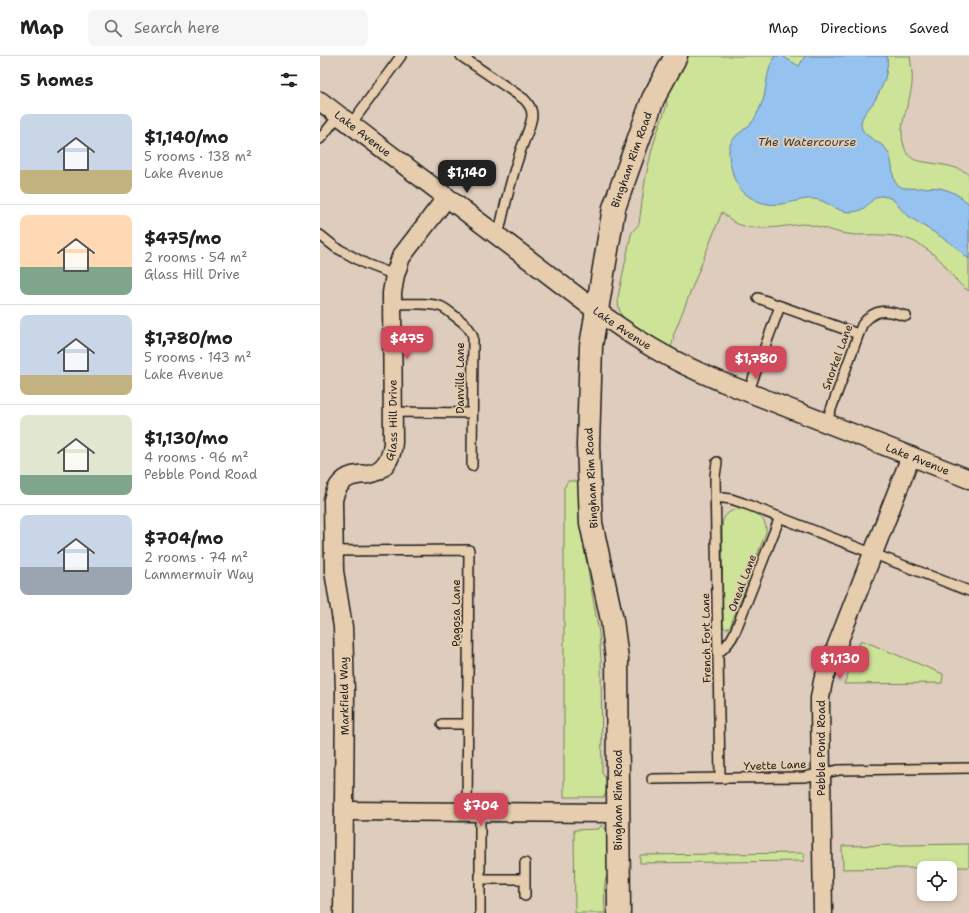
<!DOCTYPE html>
<html lang="en">
<head>
<meta charset="utf-8">
<style>
	:root { --surface:#fff; --page:#f6f6f6; --text:#202124; --muted:#757577; --line:#e0e0e0; --accent:#d1495b }
	body { margin:0; font-family:"Shantell Sans",sans-serif; background:var(--page); color:var(--text); height:100vh; display:flex; flex-direction:column; font-size:15px; white-space:nowrap }
	* { box-sizing:border-box; margin:0 }
	p { font-size:13px; color:var(--muted) }
	.icon { flex:none; width:22px; height:22px; fill:none; stroke:currentColor; stroke-width:2; stroke-linecap:round; stroke-linejoin:round }
	.map { position:relative; flex:1; overflow:hidden }
	.drawer { display:flex; flex-direction:column; background:var(--surface); width:320px }
	.drawer>* { flex:none }
	.buttons { position:absolute; left:597px; top:805px; display:grid; gap:8px }
	.buttons a { display:grid; place-items:center; width:40px; height:40px; border-radius:8px; background:var(--surface); box-shadow:0 2px 6px #0003; font-size:20px }
	.price { position:absolute; translate:-50% -34px; padding:0 9px; border-radius:8px; background:var(--accent); color:#fff; font-size:13px; line-height:26px; filter:drop-shadow(0 1px 2px #0008) }
	.price::after { content:''; position:absolute; left:50%; top:24px; width:12px; height:9px; margin-left:-6px; background:inherit; clip-path:polygon(0 0,100% 0,50% 100%) }
	.price.current { background:#222; color:#fff }
	ul { padding:0; list-style:none }
	li { display:flex; align-items:center; gap:12px; height:100px; padding:0 20px }
	li+li { border-top:1px solid var(--line) }
	li span { display:grid; place-items:center; flex:none; width:112px; height:80px; border-radius:8px; color:#555 }
	li>.icon { margin-inline-start:auto }
	span .icon { width:48px; height:48px; fill:#fffc; stroke-width:1 }
	li b { font-size:17px }
	h2 { display:flex; justify-content:space-between; align-items:center; height:48px; padding:0 20px; font-size:17px }
	header { display:flex; align-items:center; gap:24px; box-sizing:border-box; height:56px; padding:0 20px; background:var(--surface); border-bottom:1px solid var(--line) }
	header strong { font-size:19px }
	nav { display:flex; gap:22px; margin-inline-start:auto; font-size:14px }
	.search { width:280px; height:36px; background:var(--page); display:flex; align-items:center; gap:10px; box-sizing:border-box; padding:0 14px; border-radius:8px; color:var(--muted); font-size:15px }
	main { display:flex; flex:1; min-height:0 }
	.map>svg:first-child { display:block }
	.green { fill:#cde398; stroke:#74805a }
	.water { fill:#96c2ef; stroke:#65809b }
	.lines { fill:none; stroke-linecap:round; stroke-linejoin:round }
	.service-casing { stroke:#1c1c1c; stroke-width:12 }
	.minor-casing { stroke:#1c1c1c; stroke-width:21 }
	.tertiary-casing { stroke:#1c1c1c; stroke-width:25 }
	.service { stroke:#e6cdae; stroke-width:9 }
	.minor { stroke:#e6cdae; stroke-width:18 }
	.tertiary { stroke:#e6cdae; stroke-width:22 }
	.labels { text-anchor:middle; stroke-width:3.5; stroke-linejoin:round; paint-order:stroke }
	.street-label { font-size:11px; fill:#1c1c1c; stroke:#e6cdae }
	.water-label { font-size:12px; font-style:italic; fill:#343d46; stroke:#e6cdae }
</style>
</head>
<body>
<header>
<strong>Map</strong>
<div class="search"><svg class="icon" aria-label="search" viewBox="0 0 24 24"><circle cx="10" cy="10" r="6"/><path d="M15 15l6 6"/></svg>Search here</div>
<nav><a>Map</a><a>Directions</a><a>Saved</a></nav>
</header>
<main>
<section class="drawer">
<h2>5 homes<svg class="icon" aria-label="filters" viewBox="0 0 24 24"><path d="M4 7h16M4 17h16"/><circle cx="9" cy="7" r="2"/><circle cx="15" cy="17" r="2"/></svg></h2>
<ul>
<li><span style="background:linear-gradient(#c9d6e8 70%,#c2b280 0)"><svg class="icon" aria-label="home" viewBox="0 0 24 24"><path d="M3 11l9-7 9 7M6 9v11h12V9"/></svg></span><div><b>$1,140/mo</b><p>5 rooms · 138 m²</p><p>Lake Avenue</p></div></li>
<li><span style="background:linear-gradient(#ffd9b3 65%,#7fa58c 0)"><svg class="icon" aria-label="home" viewBox="0 0 24 24"><path d="M3 11l9-7 9 7M6 9v11h12V9"/></svg></span><div><b>$475/mo</b><p>2 rooms · 54 m²</p><p>Glass Hill Drive</p></div></li>
<li><span style="background:linear-gradient(#c9d6e8 75%,#c2b280 0)"><svg class="icon" aria-label="home" viewBox="0 0 24 24"><path d="M3 11l9-7 9 7M6 9v11h12V9"/></svg></span><div><b>$1,780/mo</b><p>5 rooms · 143 m²</p><p>Lake Avenue</p></div></li>
<li><span style="background:linear-gradient(#dfe7d0 75%,#7fa58c 0)"><svg class="icon" aria-label="home" viewBox="0 0 24 24"><path d="M3 11l9-7 9 7M6 9v11h12V9"/></svg></span><div><b>$1,130/mo</b><p>4 rooms · 96 m²</p><p>Pebble Pond Road</p></div></li>
<li><span style="background:linear-gradient(#c9d6e8 65%,#9aa5b1 0)"><svg class="icon" aria-label="home" viewBox="0 0 24 24"><path d="M3 11l9-7 9 7M6 9v11h12V9"/></svg></span><div><b>$704/mo</b><p>2 rooms · 74 m²</p><p>Lammermuir Way</p></div></li>
</ul>
</section>
<div class="map">
<svg width="649" height="857" viewBox="0 0 649 857">
	<rect width="100%" height="100%" fill="#deccbd"/>
	<filter id="ink" filterUnits="userSpaceOnUse"><feTurbulence type="fractalNoise" baseFrequency=".025" numOctaves="2"/><feDisplacementMap in="SourceGraphic" scale="8" xChannelSelector="R" yChannelSelector="G"/><feConvolveMatrix kernelMatrix="1 2 1 2 8 2 1 2 1" color-interpolation-filters="sRGB"/></filter>
	<g filter="url(#ink)">
		<!-- green -->
		<path class="green" d="M367 0H590C591 9 593 19 592 28 590 49 577 68 584 90 586 97 589 101 595 104 615 109 631 107 649 118V235C636 227 631 217 622 206 617 201 611 196 605 192 593 183 577 179 562 179 550 178 539 180 528 178 512 176 499 169 483 168 462 170 433 177 414 166 410 163 406 160 402 156L353 280 354 281 350 295 304 263C299 256 298 250 298 241L311 179C312 174 317 172 319 168 322 147 324 126 329 106 333 87 339 70 346 52L347 49 346 39Z
			M248 425H253L261 426 259 463 279 577 281 603 282 717 287 724V735L284 741H244V432Z
			M418 453C432 453 447 460 446 476L410 571 406 573 403 570 402 470C403 460 408 455 418 453Z
			M541 584 623 618 622 627 524 628Z
			M281 769 284 771 288 779V818C282 827 285 846 285 857H255L254 774 279 773Z
			M649 788V811L523 813 522 790Z
			M484 797V805L320 807V799Z"/>
		<!-- water -->
		<path class="water" d="M455 0H462L479 10 485 0H567C569 16 563 30 555 44 551 51 541 59 541 68 541 82 562 84 568 96 572 103 572 114 574 123 575 126 576 128 579 130 586 135 609 130 619 132 631 134 641 140 649 148V203C643 199 639 193 633 189 618 178 602 170 587 159 580 154 576 143 567 141 555 137 552 146 544 152 540 155 535 156 530 156 516 156 507 144 494 143 482 142 472 147 461 148 440 151 419 139 413 119 411 109 407 99 410 89 415 76 429 74 436 60 439 54 442 47 444 41 447 26 447 13 455 0Z"/>
		<g class="lines">
			<defs>
				<path id="service" d="M141 0 204 43C208 47 212 52 212 59 212 69 202 88 199 100 190 126 184 153 178 181
					M31 68 81 0
					M0 83 19 59
					M0 179 15 191 46 208 75 219
					M438 242 538 278
					M72 248C86 248 110 246 122 251 128 254 134 260 140 264 146 269 151 273 153 281L152 410
					M428 337 460 250
					M72 356 152 357
					M506 367 542 269C555 251 567 254 586 260
					M397 406 395 420 400 722
					M396 441 411 443 423 447 649 535
					M13 495 149 494 147 756
					M398 597C406 591 411 585 415 576L460 461
					M122 668H148
					M332 723 484 721 519 714 649 712
					M160 756V857
					M205 807V840
					M160 823H205"/>
				<g id="minor">
					<path id="s1" d="M0 45C67 96 135 148 203 199 243 229 283 262 326 288 350 303 376 315 402 326L649 423"/>
					<path d="M24 755 298 757"/>
					<path id="s2" d="M23 857 25 635 23 571 14 515 13 444C16 430 24 420 38 419 41 418 44 419 48 418 64 416 72 402 73 386L72 237 75 219 81 201 127 141"/>
					<path d="M503 857 500 651V642L503 625 591 400"/>
				</g>
				<g id="tertiary">
					<path id="s3" d="M299 857 297 603 292 564 271 467 268 389 271 290 294 152 333 43 356 0"/>
				</g>
			</defs>
			<!-- service casing -->
			<use href="#service" class="service-casing"/>
			<!-- minor casing -->
			<use href="#minor" class="minor-casing"/>
			<!-- tertiary casing -->
			<use href="#tertiary" class="tertiary-casing"/>
			<!-- service -->
			<use href="#service" class="service"/>
			<!-- minor -->
			<use href="#minor" class="minor"/>
			<!-- tertiary -->
			<use href="#tertiary" class="tertiary"/>
		</g>
	</g>
	<g class="labels">
		<!-- street labels -->
		<g class="street-label">
			<text dy="4" stroke="none"><textPath href="#s1" startOffset="54">Lake Avenue</textPath></text>
			<text dy="4" stroke="none"><textPath href="#s3" startOffset="761">Bingham Rim Road</textPath></text>
			<text dy="4" stroke="none"><textPath href="#s1" startOffset="378">Lake Avenue</textPath></text>
			<text transform="translate(517 301) rotate(-70)" y="4">Snorkel Lane</text>
			<text transform="translate(140 322) rotate(-90)" y="4">Danville Lane</text>
			<text dy="4" stroke="none"><textPath href="#s2" startOffset="528">Glass Hill Drive</textPath></text>
			<text dy="4" stroke="none"><textPath href="#s1" startOffset="702">Lake Avenue</textPath></text>
			<text transform="translate(271 422) rotate(-93)" y="4">Bingham Rim Road</text>
			<text transform="translate(422 527) rotate(-69)" y="4">Oneal Lane</text>
			<text transform="translate(136 557) rotate(-90)" y="4">Pagosa Lane</text>
			<text transform="translate(386 582) rotate(-91)" y="4">French Fort Lane</text>
			<text transform="translate(24 640) rotate(-91)" y="4">Markfield Way</text>
			<text transform="translate(501 692) rotate(-90)" y="4">Pebble Pond Road</text>
			<text transform="translate(455 709) rotate(-2)" y="4">Yvette Lane</text>
			<text transform="translate(298 744) rotate(-90)" y="4">Bingham Rim Road</text>
		</g>
		<!-- water labels -->
		<g class="water-label">
			<text x="487" y="90">The Watercourse</text>
		</g>
	</g>
</svg>
<div class="buttons">
<a><svg class="icon" aria-label="locate" viewBox="0 0 24 24"><circle cx="12" cy="12" r="6"/><path d="M12 2v4M12 18v4M2 12h4M18 12h4"/></svg></a>
</div>
<b class="price current" style="left:147px;top:138px">$1,140</b>
<b class="price" style="left:87px;top:304px">$475</b>
<b class="price" style="left:436px;top:324px">$1,780</b>
<b class="price" style="left:520px;top:624px">$1,130</b>
<b class="price" style="left:161px;top:771px">$704</b>
</div>
</main>
</body>
</html>
